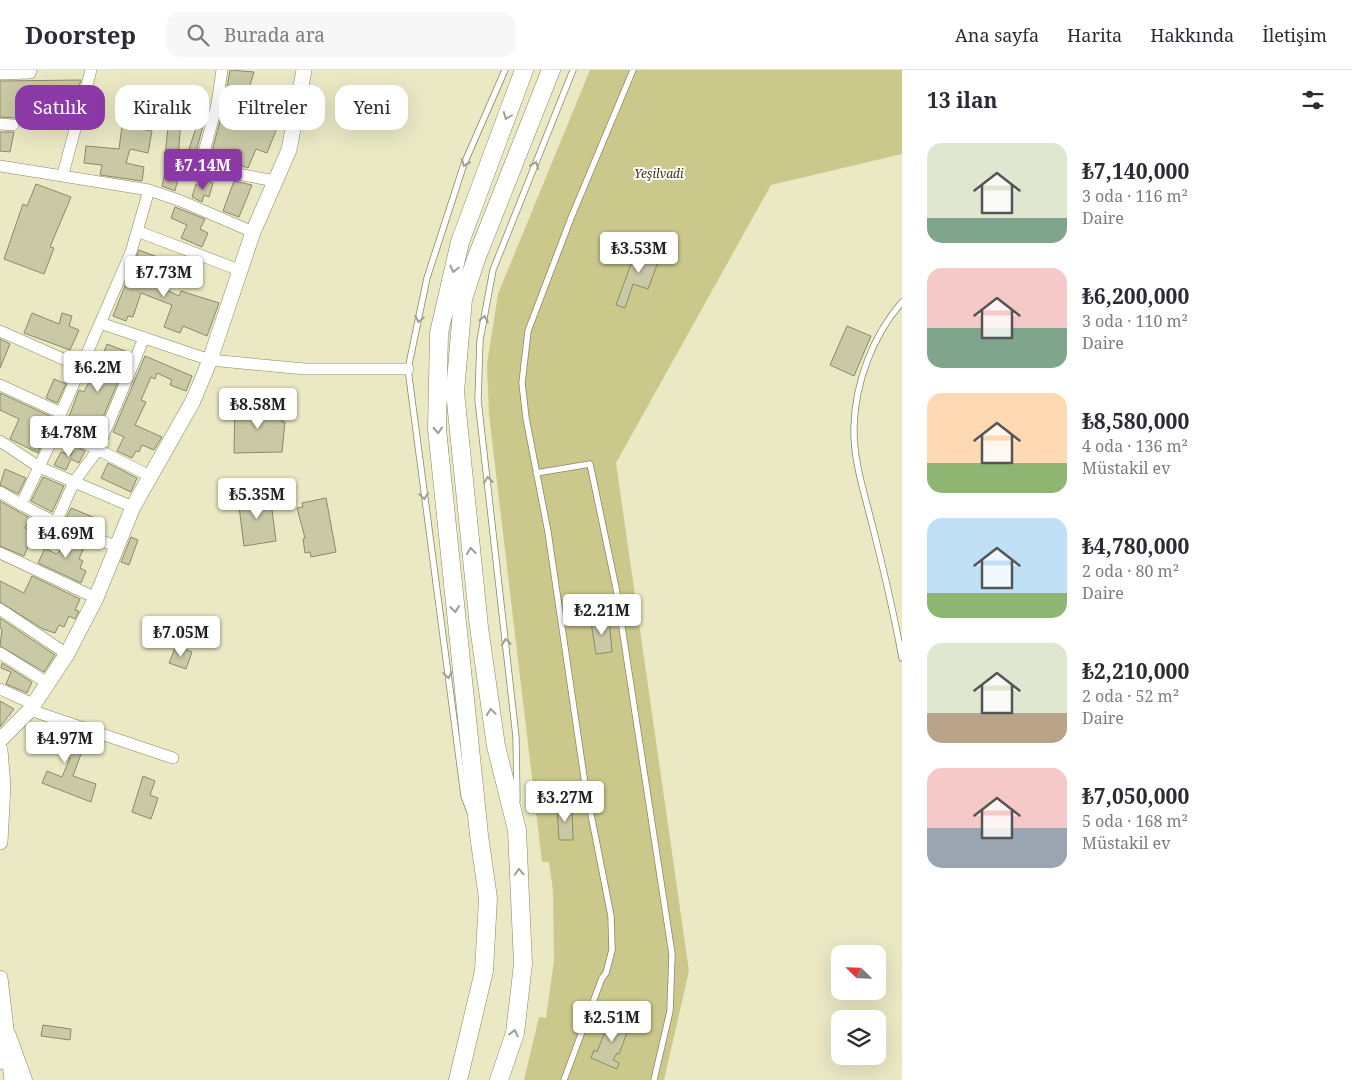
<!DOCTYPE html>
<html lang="tr">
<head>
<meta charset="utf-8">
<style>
	:root { --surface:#fff; --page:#f7f7f7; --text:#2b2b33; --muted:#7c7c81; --line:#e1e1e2; --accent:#8c39a8 }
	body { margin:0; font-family:"Noto Serif",serif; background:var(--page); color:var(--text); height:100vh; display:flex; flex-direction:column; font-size:19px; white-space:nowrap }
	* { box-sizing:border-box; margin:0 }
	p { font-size:16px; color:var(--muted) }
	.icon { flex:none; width:28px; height:28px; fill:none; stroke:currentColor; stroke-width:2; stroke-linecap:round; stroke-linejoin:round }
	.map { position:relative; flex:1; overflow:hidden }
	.sheet { display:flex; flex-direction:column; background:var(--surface); width:450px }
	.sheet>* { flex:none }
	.top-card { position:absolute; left:15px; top:15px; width:475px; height:45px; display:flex; gap:10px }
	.needle { width:32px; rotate:293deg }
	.tools { position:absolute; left:831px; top:875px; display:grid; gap:10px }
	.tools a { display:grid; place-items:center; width:55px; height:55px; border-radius:10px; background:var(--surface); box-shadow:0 5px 20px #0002; font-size:25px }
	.price { position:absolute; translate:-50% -42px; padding:0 11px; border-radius:5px; background:#fff; color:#222; font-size:16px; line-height:32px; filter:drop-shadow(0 1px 2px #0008) }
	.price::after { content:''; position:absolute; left:50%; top:30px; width:15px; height:11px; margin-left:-8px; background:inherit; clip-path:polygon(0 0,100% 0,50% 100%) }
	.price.current { background:var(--accent); color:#fff }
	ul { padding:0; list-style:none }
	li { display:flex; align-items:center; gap:15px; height:125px; padding:0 25px }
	li span { display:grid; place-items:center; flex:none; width:140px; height:100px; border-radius:15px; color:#555 }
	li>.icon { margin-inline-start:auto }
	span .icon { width:60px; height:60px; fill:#fffc; stroke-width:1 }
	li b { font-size:21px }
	h2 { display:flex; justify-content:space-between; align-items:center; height:60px; padding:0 25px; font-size:21px }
	.pill { padding:0 18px; border-radius:15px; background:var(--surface); box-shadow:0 5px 20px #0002; font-size:18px; line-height:45px }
	.pill.current { background:var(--accent); color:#fff }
	header { display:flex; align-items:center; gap:30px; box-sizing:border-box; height:70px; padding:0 25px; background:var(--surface); border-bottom:1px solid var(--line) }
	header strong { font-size:24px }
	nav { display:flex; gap:28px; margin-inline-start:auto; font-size:18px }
	.search { width:350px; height:45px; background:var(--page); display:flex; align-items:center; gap:12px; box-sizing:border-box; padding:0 18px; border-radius:15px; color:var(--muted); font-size:19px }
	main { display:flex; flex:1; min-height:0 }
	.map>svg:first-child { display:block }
	.green { fill:#cbc88b }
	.building { fill:#cac9a5; stroke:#8b8a68 }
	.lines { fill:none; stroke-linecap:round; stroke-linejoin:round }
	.lane-casing { stroke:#888765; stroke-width:7 }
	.street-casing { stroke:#888765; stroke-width:12 }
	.secondary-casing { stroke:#888765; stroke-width:16 }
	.primary-casing { stroke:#888765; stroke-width:19 }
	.lane { stroke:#fff; stroke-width:5.5 }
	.street { stroke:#fff; stroke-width:11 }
	.secondary { stroke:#fff; stroke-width:15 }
	.primary { stroke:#fff; stroke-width:18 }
	.oneway { stroke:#9e9e96 }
	.labels { text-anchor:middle; stroke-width:4; stroke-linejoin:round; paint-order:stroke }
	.park-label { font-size:12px; font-style:italic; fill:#343310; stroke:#fff }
</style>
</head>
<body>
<header>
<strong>Doorstep</strong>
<div class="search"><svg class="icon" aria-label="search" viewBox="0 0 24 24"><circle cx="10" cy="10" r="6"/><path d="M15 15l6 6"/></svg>Burada ara</div>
<nav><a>Ana sayfa</a><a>Harita</a><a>Hakkında</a><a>İletişim</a></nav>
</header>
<main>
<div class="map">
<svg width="902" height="1010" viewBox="0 0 902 1010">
	<rect width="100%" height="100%" fill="#eae9c4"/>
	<!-- green -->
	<path class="green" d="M590 0H902V84L771 115 616 393 689 901 664 1010H524L539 947 546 948 554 891 553 821 549 792H542L489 345 487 294 498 224Z"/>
	<!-- building -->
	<path class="building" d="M230 0 254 2 244 34 281 48 267 83 256 79 248 98 218 87 216 91 210 89 224 36Z
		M81 10 77 22 56 18 53 30 25 23V38L21 46 16 48 0 47V11Z
		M206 34 207 41 193 93 185 91 198 52 197 36Z
		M169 48 181 49 178 89 165 86Z
		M122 56 152 61 148 83 130 79 126 93 144 97 142 111 100 105 102 95 84 93 86 76 119 79Z
		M0 62H14L10 82 0 81Z
		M165 103 178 108 175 121 162 116Z
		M205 110 213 113 209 127 204 125 202 132 192 127 196 114 202 117Z
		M234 111 252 115 239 147 223 141Z
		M36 114 71 127 50 177 54 178 44 204 4 189 23 134 27 136Z
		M175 137 205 149 200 159 208 163 202 177 181 168 187 155 171 148Z
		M637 178 660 187 648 219 633 214 625 238 616 235Z
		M139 180 165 190 157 213 163 216 162 218 179 226 181 221 219 233 207 266 183 256 180 263 164 257 172 235 141 223 133 247 128 246 126 251 113 246Z
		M32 243 59 254 62 243 72 246 69 256 79 260 70 280 24 263Z
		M847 256 871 266 854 306 830 295Z
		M0 269 10 274 0 298Z
		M107 274 130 283 94 369 66 355 79 320 84 322 89 312 92 313Z
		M145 286 192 306 186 321 170 315 172 310 157 303 155 309 151 307 141 330 146 332 135 355 162 367 154 380 142 375 139 382 136 381 132 388 117 381 124 367 113 362Z
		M54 309 66 314 57 333 46 328Z
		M0 323 52 347 38 383 10 369 19 349 0 340Z
		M235 335H249V338L283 339 282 352H285L282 382 234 383Z
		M75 376 85 381 79 393 71 389 66 400 54 395 61 382 71 385Z
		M108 393 137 408 131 422 101 408Z
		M5 399 26 408 18 424 0 415Z
		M43 407 64 416 52 442 31 431Z
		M270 424 276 471 244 476 238 429Z
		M326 428 336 482 311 487 310 482 305 483 303 469 305 468 297 438 303 437 302 433Z
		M0 431 30 448 25 458 34 462 24 486 0 476Z
		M71 438 98 449 97 453 101 455 98 462 66 449Z
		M66 465 86 473 79 489 83 491 80 498 86 501 81 513 38 493 45 478 56 484 59 482Z
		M131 467 138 470 129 495 121 492Z
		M32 506 80 529 75 540 79 541 75 549 69 546 64 557 59 555 55 563 43 559 0 532V511L24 523Z
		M0 548 55 585 44 602 0 576 2 559 0 558Z
		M609 548 612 582 596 584 591 552Z
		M176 576 192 582 186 599 169 593Z
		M2 593 32 612 27 623 6 614 11 602 1 598Z
		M0 631 14 639 0 657Z
		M35 654 85 673 73 706 96 714 91 732 42 713 47 701 62 707 70 688 67 687 68 682 30 669Z
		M143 706 155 711 150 725 158 728 151 749 132 742Z
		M572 735 573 770H559L557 736Z
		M611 946 630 955 619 984 617 983 613 990 619 993 617 999 591 988 594 980 597 982Z
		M43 955 71 959 70 970 41 966Z"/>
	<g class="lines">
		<defs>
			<path id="lane" d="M902 232C873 265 855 313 854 357 853 391 865 425 873 458 884 501 894 544 902 588
				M536 403 590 394 616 518 672 884 670 941 654 1010
				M517 730 516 667 478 330 480 270 493 200 573 0
				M470 742 464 726 408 299 427 208 464 94 505 0
				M564 1010 602 908 606 903 612 880 611 846 585 714 548 462 526 348 522 313 528 261 571 148 633 0"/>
			<path id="street" d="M222 0 217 34 200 97 275 111
				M0 4 30 3 31 0
				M0 54 13 55
				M0 96 149 120 181 131 253 162
				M63 104 91 0
				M137 161 239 200
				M100 253 210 290 305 299H408
				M0 261 81 297
				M0 315 61 343
				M57 359 152 407
				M0 371 39 397 133 437
				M0 422C37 445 75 463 116 476
				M21 435 57 359 61 343 131 182 149 120
				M56 452 74 412 97 381 144 268
				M0 483 96 528
				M0 539 67 584
				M0 583 49 614
				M0 619 33 634
				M30 640 173 688"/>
			<path id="secondary" d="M0 670 30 640 67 584 96 528 133 437 193 331 210 290 253 162 289 80 304 0
				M0 680 3 716 0 772
				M0 908 12 1010"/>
			<path id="primary" d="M7 966 23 1010
				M0 990 7 966
				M458 1010 484 901 488 828 479 765 437 359 439 263 460 172 524 0
				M499 1010 515 963 523 894 517 760 496 676 479 557 455 322 463 229 476 189 551 0"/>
		</defs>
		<!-- lane casing -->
		<use href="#lane" class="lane-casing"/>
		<!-- street casing -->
		<use href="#street" class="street-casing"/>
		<!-- secondary casing -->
		<use href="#secondary" class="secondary-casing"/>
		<!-- primary casing -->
		<use href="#primary" class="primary-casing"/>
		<!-- lane -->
		<use href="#lane" class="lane"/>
		<!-- street -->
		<use href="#street" class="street"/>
		<!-- secondary -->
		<use href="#secondary" class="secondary"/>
		<!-- primary -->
		<use href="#primary" class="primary"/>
	</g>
	<!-- one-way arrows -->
	<defs><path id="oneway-chevron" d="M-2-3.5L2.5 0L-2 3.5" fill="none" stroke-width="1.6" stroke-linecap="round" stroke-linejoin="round" transform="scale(1.25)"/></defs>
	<g class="oneway">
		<use href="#oneway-chevron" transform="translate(507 46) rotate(111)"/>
		<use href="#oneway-chevron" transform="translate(465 93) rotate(111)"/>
		<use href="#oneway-chevron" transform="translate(535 95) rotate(-68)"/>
		<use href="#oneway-chevron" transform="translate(454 199) rotate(103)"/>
		<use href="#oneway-chevron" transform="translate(419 249) rotate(102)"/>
		<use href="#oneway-chevron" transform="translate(484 249) rotate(-79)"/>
		<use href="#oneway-chevron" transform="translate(438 360) rotate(87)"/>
		<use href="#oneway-chevron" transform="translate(488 410) rotate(-97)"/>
		<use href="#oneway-chevron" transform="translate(424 426) rotate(83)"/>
		<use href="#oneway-chevron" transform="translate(471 481) rotate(-96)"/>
		<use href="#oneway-chevron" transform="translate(455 539) rotate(84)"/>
		<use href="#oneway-chevron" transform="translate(506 572) rotate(-96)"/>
		<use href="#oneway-chevron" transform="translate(448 605) rotate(83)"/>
		<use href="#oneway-chevron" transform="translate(491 642) rotate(-98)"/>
		<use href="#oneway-chevron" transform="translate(519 802) rotate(-93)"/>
		<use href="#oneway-chevron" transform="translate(514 963) rotate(-77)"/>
	</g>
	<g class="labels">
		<!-- park labels -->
		<g class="park-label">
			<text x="659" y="108">Yeşilvadi</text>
		</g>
	</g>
</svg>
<div class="tools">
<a><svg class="needle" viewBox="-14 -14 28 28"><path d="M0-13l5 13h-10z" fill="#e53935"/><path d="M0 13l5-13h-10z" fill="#7c7c81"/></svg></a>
<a><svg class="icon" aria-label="layers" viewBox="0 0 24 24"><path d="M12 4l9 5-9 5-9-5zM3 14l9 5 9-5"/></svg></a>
</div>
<b class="price current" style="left:203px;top:121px">₺7.14M</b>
<b class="price" style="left:639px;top:204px">₺3.53M</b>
<b class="price" style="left:164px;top:228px">₺7.73M</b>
<b class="price" style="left:98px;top:323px">₺6.2M</b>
<b class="price" style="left:258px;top:360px">₺8.58M</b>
<b class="price" style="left:69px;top:388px">₺4.78M</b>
<b class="price" style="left:257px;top:450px">₺5.35M</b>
<b class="price" style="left:66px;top:489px">₺4.69M</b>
<b class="price" style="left:602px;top:566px">₺2.21M</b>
<b class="price" style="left:181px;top:588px">₺7.05M</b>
<b class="price" style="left:65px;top:694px">₺4.97M</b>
<b class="price" style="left:565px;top:753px">₺3.27M</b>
<b class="price" style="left:612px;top:973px">₺2.51M</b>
<div class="top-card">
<a class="pill current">Satılık</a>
<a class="pill">Kiralık</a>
<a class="pill">Filtreler</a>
<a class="pill">Yeni</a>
</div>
</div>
<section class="sheet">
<h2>13 ilan<svg class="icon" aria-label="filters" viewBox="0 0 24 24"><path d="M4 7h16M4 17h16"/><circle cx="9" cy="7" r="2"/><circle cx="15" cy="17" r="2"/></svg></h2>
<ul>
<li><span style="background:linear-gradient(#dfe7d0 75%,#7fa58c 0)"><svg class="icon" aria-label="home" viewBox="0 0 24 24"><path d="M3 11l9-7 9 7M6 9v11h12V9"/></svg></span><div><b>₺7,140,000</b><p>3 oda · 116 m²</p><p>Daire</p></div></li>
<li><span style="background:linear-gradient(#f6c9c9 60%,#7fa58c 0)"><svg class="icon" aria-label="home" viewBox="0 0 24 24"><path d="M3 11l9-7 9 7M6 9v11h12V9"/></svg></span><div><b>₺6,200,000</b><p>3 oda · 110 m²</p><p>Daire</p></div></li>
<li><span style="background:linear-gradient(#ffd9b3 70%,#8fb573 0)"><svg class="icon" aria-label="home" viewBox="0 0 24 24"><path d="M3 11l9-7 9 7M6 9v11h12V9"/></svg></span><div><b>₺8,580,000</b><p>4 oda · 136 m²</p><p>Müstakil ev</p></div></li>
<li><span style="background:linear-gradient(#bfe0f5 75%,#8fb573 0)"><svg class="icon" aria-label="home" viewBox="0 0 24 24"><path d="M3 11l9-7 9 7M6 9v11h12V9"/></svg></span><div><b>₺4,780,000</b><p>2 oda · 80 m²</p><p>Daire</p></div></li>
<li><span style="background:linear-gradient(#dfe7d0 70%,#b9a48a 0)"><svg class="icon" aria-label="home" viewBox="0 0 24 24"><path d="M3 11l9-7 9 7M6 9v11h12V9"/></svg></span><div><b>₺2,210,000</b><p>2 oda · 52 m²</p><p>Daire</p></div></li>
<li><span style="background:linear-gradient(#f6c9c9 60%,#9aa5b1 0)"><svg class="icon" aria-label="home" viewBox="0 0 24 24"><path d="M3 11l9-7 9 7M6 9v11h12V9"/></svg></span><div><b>₺7,050,000</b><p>5 oda · 168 m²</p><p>Müstakil ev</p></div></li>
</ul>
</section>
</main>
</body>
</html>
